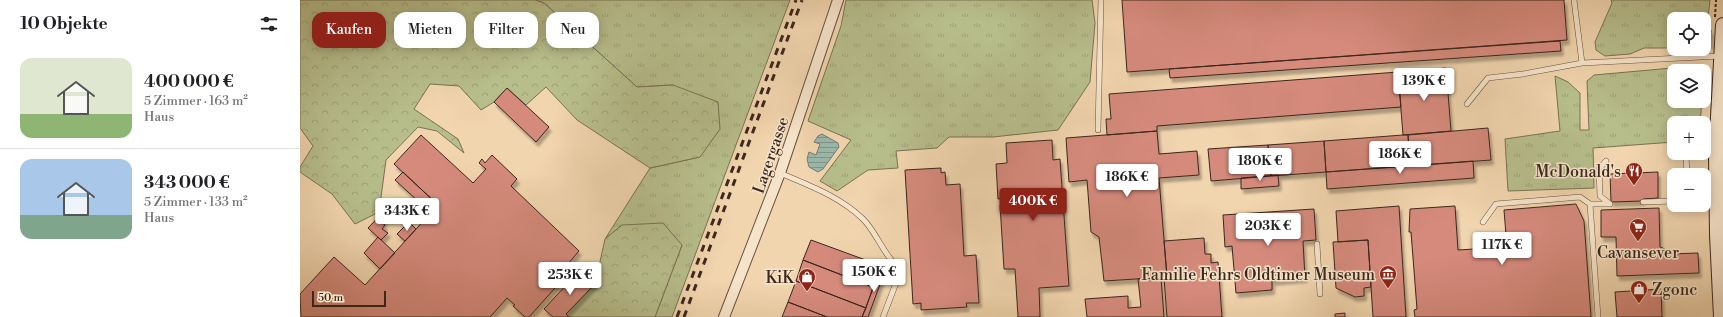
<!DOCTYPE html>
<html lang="de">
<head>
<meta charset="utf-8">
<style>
	:root { --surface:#fff; --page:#f2f2f2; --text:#202124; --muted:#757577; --line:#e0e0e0; --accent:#8f2418 }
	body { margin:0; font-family:"Libre Bodoni",serif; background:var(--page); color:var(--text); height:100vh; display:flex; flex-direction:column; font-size:15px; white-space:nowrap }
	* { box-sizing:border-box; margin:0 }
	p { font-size:13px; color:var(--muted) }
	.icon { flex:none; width:22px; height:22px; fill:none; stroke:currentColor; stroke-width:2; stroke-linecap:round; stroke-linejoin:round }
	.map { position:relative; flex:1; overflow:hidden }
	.sheet { display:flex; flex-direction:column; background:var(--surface); width:300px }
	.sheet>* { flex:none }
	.hud { position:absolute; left:12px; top:12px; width:380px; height:36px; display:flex; gap:8px }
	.controls { position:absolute; left:1367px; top:12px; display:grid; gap:8px }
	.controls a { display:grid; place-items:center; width:44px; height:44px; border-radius:8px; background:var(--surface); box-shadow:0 2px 10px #0003; font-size:20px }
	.scale { position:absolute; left:12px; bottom:10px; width:74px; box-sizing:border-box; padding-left:4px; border:2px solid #3c271c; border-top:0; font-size:11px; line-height:14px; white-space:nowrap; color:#3c271c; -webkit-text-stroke:3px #f6e4ca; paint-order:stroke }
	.price { position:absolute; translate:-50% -34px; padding:0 9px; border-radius:4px; background:#fff; color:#222; font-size:13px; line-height:26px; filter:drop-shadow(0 1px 2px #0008) }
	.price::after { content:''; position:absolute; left:50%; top:24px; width:12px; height:9px; margin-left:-6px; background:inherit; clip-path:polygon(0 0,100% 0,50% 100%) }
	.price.selected { background:var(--accent); color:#fff }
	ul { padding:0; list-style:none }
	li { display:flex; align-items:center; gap:12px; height:100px; padding:0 20px }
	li+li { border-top:1px solid var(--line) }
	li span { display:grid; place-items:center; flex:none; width:112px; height:80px; border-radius:12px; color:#555 }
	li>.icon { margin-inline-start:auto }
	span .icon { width:48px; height:48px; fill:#fffc; stroke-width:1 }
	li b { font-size:17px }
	h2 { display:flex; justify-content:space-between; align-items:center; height:48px; padding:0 20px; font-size:17px }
	.tag { padding:0 14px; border-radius:12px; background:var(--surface); box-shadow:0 2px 10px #0003; font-size:14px; line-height:36px }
	.tag.selected { background:var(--accent); color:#fff }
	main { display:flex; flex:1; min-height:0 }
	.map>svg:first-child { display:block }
	.grass { fill:url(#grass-tufts); stroke:#7a7254 }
	.forest { fill:url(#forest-crowns); stroke:#7a7254 }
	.water { fill:url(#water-rules); stroke:#757e72 }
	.building { fill:#d58a7c; stroke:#3c271c; filter:url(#shadow) }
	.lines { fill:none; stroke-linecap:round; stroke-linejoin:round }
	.service-casing { stroke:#695240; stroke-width:6 }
	.minor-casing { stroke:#695240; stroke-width:12 }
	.secondary-casing { stroke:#3c271c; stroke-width:16 }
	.path { stroke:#3c271c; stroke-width:2; stroke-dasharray:3 2; stroke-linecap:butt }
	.service { stroke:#f6e4ca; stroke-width:5 }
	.minor { stroke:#f6e4ca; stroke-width:10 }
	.secondary { stroke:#f6e4ca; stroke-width:14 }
	.rail { stroke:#3c271c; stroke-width:3; stroke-dasharray:7 7; stroke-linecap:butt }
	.labels { text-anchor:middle; stroke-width:3; stroke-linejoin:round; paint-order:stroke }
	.street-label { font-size:16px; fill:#3c271c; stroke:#f6e4ca }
	.poi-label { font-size:16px; fill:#3c271c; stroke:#f6e4ca; text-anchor:end }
</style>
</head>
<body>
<main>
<section class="sheet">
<h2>10 Objekte<svg class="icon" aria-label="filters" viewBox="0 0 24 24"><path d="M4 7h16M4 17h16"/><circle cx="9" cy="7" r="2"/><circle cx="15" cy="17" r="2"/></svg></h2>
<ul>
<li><span style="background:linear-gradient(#dfe7d0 70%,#8fb573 0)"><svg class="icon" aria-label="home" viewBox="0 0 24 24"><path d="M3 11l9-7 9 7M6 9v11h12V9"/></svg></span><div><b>400 000 €</b><p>5 Zimmer · 163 m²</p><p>Haus</p></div></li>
<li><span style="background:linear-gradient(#a9c7e8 70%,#7fa58c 0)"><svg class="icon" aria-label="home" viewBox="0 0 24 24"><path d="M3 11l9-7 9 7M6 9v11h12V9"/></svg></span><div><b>343 000 €</b><p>5 Zimmer · 133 m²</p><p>Haus</p></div></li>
</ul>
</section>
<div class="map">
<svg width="1423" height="317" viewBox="0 0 1423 317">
	<defs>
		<pattern id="grass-tufts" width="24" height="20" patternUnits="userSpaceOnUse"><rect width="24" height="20" fill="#b7be8c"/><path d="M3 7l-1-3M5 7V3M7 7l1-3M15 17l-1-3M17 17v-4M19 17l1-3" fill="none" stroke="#9ea378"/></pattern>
		<pattern id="forest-crowns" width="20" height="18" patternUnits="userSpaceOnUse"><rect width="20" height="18" fill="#b7be8c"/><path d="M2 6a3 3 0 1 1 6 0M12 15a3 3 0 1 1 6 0" fill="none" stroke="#9ea378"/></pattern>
		<pattern id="water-rules" width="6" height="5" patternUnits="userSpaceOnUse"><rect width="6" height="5" fill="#9bb8ac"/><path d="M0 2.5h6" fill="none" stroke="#80968b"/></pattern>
		<filter id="shadow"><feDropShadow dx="2.5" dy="4.5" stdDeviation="1" flood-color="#0004"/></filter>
	</defs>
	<rect width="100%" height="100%" fill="#f1d5ae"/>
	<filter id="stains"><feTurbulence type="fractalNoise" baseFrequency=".005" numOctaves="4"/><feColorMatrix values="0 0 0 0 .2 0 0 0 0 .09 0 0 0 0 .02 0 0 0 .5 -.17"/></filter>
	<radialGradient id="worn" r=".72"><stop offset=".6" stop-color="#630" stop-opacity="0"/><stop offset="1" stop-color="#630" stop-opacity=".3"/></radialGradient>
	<!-- grass -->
	<path class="grass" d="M235 0H490L372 317H355L382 245 322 225 305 239 350 168 400 157 373 85 337 87 244 3Z
		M546 0H792L795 23 790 82 758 130 693 137H649L637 148 596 151 598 168 568 170 537 191 520 181 551 140 508 121 541 26Z
		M1311 0H1410L1407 28H1404V19H1374V48H1344L1330 54 1305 56 1296 50 1295 42 1312 3Z
		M1406 65 1404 84V71H1374V101H1402L1400 123H1374V142L1293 148 1294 188 1208 191 1205 139 1260 131 1255 76 1268 82 1280 93V130H1289L1287 81 1294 75Z"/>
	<!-- forest -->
	<path class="forest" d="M0 0H235L244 3 337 87 373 85 418 102 420 129 400 157 350 168 277 120 246 87 226 105 207 88 194 102 181 110 159 86 130 84 114 109 158 139 164 153 137 131 118 127 86 160 79 212 55 224 32 194 0 172V167L13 146 0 128Z
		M363 223 382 245 355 317H269L266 314 295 284 305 239 322 225Z"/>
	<!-- water -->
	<path class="water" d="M522 134 538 143 539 147 523 169 518 172 509 167 507 159 509 152 516 155 520 144 514 142 518 136Z"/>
	<!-- building -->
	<path class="building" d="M822 0H1264L1267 40 827 72Z
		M1404 30H1411L1410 45 1404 44Z
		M1260 41 1261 51 870 78 869 69Z
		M1146 68 1151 131 1103 135 1098 72Z
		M1098 72 1101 107 857 126V131L807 135 806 119H811L809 94Z
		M207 88 249 127 236 142 194 102Z
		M1188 128 1191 160 1110 166 1108 135Z
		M857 131 859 154 897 151 899 175 859 178 867 277 804 281 799 237 791 232 787 180 769 182 766 138Z
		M121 135 173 183 186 169 179 163 182 159 185 163 192 155 217 179 211 186 279 251 267 265 272 269 229 317H225L213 306 215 305 207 298 190 317H1L0 294 34 257 65 285 138 205 94 164Z
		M1103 135H1108L1110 166 1026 172 1024 141Z
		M752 140 753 160 760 159 769 286 739 288 740 317H718L715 269H704L700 205 710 204 709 198 698 199 696 164 707 163 706 143Z
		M1024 141 1026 172 971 176 968 145Z
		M968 145 971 176 911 181 908 149Z
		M1173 161 1174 178 1027 189 1026 172Z
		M641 168V173L645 172 646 185 660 184 664 256 676 255 679 303H666L667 307 621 310V303L613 304 605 170Z
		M103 172 138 205 131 213 95 180Z
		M1358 172V198L1343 199V201L1311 202 1310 174Z
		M978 175 979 186 941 189V178Z
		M1276 204 1284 221 1291 317H1115L1114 310 1117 309 1111 232H1109L1110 209 1155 206 1158 250 1207 247 1204 210Z
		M89 206 94 210 82 223 85 225 82 229 88 233 81 240 68 228Z
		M1099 206 1106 317H1073L1068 240 1038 242 1036 211Z
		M1359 208 1360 247 1365 249 1368 254 1398 253 1399 273 1317 276 1316 237H1301V210Z
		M1014 209 1016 240 1003 241 1005 278 972 281V290L936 293 932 246 925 247 923 215Z
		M109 222 116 229 105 241 97 234Z
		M78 237 95 253 80 269 64 253Z
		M904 238 905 254H911V263L918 262 922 317H867L864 278 867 277 864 241Z
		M511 240 582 266 573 287 503 260Z
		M1068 240 1071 287 1064 288V296L1055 297 1036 288 1033 242Z
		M503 260 573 287 566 308 496 281Z
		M582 266 586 268 568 317H562Z
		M280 270 295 284 266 314 269 317H253L244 309Z
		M861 278 864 317H787L785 299 828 296V308L841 307 838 279Z
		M496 281 566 308 562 317H527L488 302Z
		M1361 289 1362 317H1317L1315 292Z
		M488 302 527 317H482Z
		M1045 313V317H1035V314Z"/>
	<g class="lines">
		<defs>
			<path id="service" d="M1274 0 1282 63 1420 56
				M1167 104 1188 78 1223 74 1282 63
				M798 130 801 0
				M1386 155 1387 175
				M1306 161 1299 169 1300 196 1310 204
				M480 173C510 186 539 196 563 219 577 233 583 254 597 266L598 278 583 317
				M1343 202 1374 201
				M1290 204H1310
				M1183 222 1196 204 1280 197 1290 204 1298 317
				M1017 244 1020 294"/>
			<path id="minor" d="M424 317 480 173 538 0"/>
			<path id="secondary" d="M1421 317 1417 235 1416 154 1423 25"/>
		</defs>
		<!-- service casing -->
		<use href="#service" class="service-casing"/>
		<!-- minor casing -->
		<use href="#minor" class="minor-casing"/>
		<!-- secondary casing -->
		<use href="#secondary" class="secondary-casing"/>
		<!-- path -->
		<path class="path" d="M1415 17 1416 0"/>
		<!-- service -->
		<use href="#service" class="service"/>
		<!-- minor -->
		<use href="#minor" class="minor"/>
		<!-- secondary -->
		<use href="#secondary" class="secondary"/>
		<!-- rail -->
		<path class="rail" d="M377 317 496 0
			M384 317 502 0"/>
	</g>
	<!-- icons -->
	<defs>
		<symbol id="restaurant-pin" viewBox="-11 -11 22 30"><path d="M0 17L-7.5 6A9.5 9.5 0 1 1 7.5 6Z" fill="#8f2418" stroke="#f6e4ca"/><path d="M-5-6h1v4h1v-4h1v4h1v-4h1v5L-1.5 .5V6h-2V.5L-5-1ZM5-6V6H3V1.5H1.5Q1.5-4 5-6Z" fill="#fff"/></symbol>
		<symbol id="supermarket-pin" viewBox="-11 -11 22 30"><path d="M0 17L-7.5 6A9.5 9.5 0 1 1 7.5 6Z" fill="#8f2418" stroke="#f6e4ca"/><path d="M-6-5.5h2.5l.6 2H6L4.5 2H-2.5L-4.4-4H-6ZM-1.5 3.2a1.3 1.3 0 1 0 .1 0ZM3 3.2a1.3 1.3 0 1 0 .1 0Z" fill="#fff"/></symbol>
		<symbol id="museum-pin" viewBox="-11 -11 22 30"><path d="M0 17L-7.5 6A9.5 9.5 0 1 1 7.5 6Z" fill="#8f2418" stroke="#f6e4ca"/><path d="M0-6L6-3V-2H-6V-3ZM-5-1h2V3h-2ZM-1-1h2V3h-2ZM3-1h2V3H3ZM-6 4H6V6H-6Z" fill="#fff"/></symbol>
		<symbol id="shop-pin" viewBox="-11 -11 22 30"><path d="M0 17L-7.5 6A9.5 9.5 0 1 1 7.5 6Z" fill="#8f2418" stroke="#f6e4ca"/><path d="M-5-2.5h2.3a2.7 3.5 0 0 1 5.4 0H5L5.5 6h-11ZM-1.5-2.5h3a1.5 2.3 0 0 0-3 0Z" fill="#fff"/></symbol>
	</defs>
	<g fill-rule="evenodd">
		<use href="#restaurant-pin" x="1324" y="161" width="20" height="27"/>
		<use href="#supermarket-pin" x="1328" y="217" width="20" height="27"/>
		<use href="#museum-pin" x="1078" y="264" width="20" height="27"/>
		<use href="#shop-pin" x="497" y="267" width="20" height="27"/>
		<use href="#shop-pin" x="1329" y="279" width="20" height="27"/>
	</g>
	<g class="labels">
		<!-- street labels -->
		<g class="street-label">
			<text transform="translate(470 155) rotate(-71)" y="6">Lagergasse</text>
		</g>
		<!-- poi labels -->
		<g class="poi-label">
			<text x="1321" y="177">McDonald's</text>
			<text x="1338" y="258" text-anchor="middle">Cavansever</text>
			<text x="1075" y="280">Familie Fehrs Oldtimer Museum</text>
			<text x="494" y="283">KiK</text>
			<text x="1352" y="295" text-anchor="start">Zgonc</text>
		</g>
	</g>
	<rect width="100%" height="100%" filter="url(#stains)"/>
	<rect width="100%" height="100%" fill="url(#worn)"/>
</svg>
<div class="controls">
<a><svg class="icon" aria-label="locate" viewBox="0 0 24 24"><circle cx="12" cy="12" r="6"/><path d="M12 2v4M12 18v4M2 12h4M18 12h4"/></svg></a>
<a><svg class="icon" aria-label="layers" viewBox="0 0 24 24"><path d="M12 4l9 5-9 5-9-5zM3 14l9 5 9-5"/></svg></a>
<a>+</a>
<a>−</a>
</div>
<div class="scale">50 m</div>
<b class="price" style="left:1124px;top:102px">139K €</b>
<b class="price" style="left:1100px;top:175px">186K €</b>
<b class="price" style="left:960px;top:182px">180K €</b>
<b class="price" style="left:827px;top:198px">186K €</b>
<b class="price selected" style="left:733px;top:222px">400K €</b>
<b class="price" style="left:107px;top:232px">343K €</b>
<b class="price" style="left:968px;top:247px">203K €</b>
<b class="price" style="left:1202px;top:266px">117K €</b>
<b class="price" style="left:574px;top:293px">150K €</b>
<b class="price" style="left:270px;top:296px">253K €</b>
<div class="hud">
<a class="tag selected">Kaufen</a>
<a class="tag">Mieten</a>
<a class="tag">Filter</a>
<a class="tag">Neu</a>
</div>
</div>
</main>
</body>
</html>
